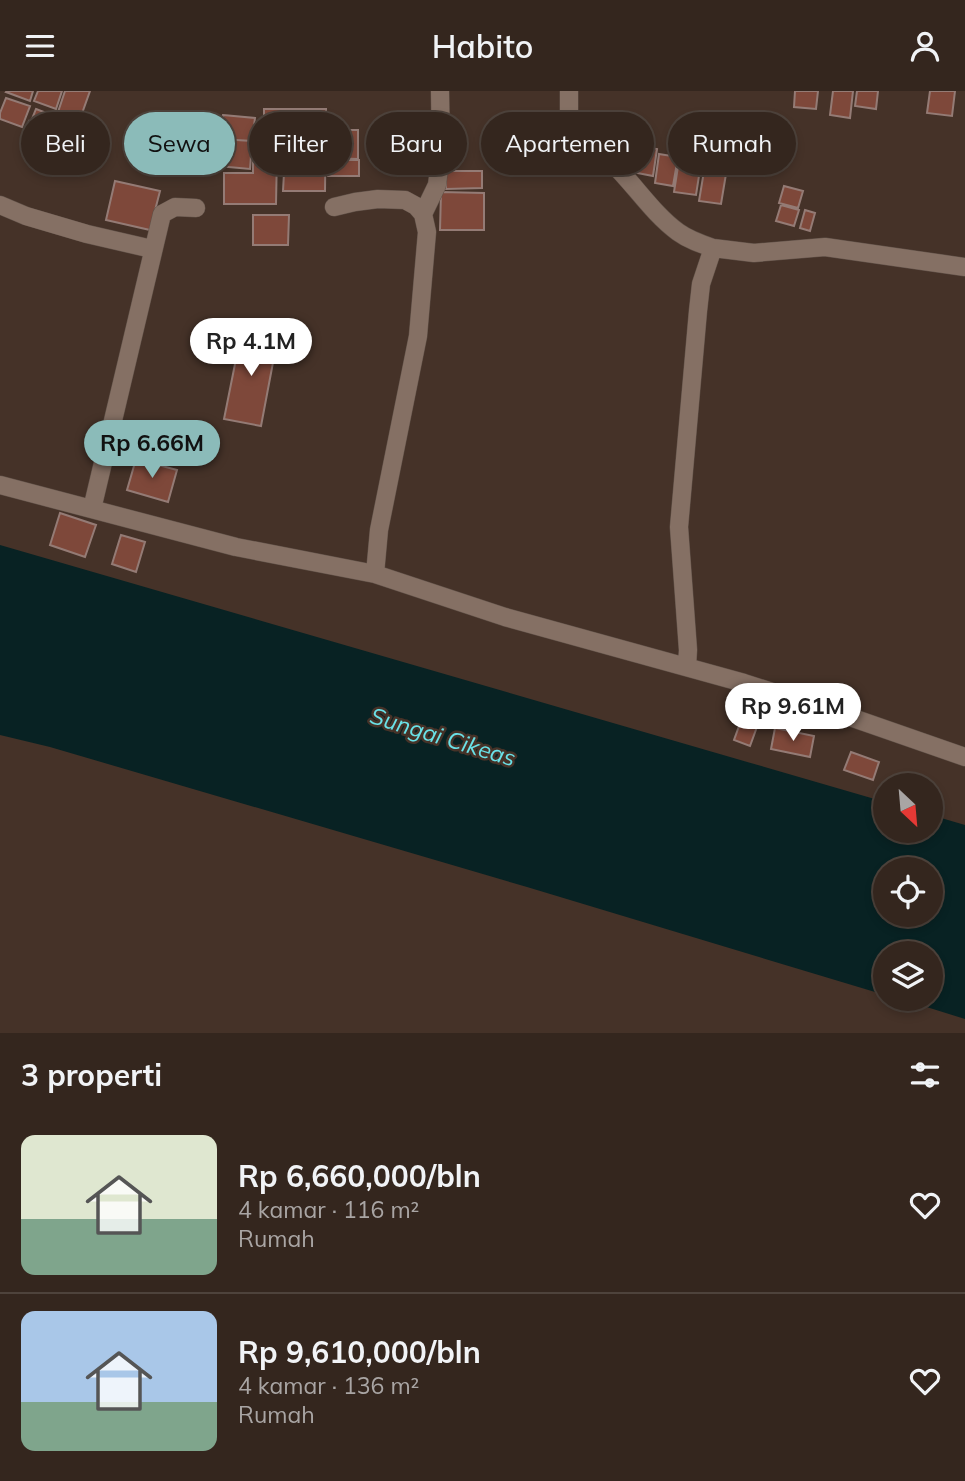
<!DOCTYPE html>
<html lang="id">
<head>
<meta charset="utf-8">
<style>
	:root { --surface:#34261e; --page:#3c2e27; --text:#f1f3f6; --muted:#a9a5a4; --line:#4e433c; --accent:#8bbbb9 }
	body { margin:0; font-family:Mulish,sans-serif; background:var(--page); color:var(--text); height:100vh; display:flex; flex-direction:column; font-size:26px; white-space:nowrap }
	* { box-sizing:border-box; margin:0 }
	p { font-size:23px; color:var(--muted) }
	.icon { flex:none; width:38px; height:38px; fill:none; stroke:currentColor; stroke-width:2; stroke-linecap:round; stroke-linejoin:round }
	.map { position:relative; height:942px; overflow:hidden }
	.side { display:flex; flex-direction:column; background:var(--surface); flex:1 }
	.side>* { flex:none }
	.guide { position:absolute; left:21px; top:21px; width:924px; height:63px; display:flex; gap:14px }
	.needle { width:46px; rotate:154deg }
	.fabs { position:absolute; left:873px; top:682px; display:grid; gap:14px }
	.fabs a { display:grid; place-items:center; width:70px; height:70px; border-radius:50%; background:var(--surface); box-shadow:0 4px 10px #0003,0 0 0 2px var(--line); font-size:35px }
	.price { position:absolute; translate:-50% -60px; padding:0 16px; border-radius:24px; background:#fff; color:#222; font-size:23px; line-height:46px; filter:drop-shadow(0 2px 4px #0008) }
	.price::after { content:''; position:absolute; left:50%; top:42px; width:21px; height:16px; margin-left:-10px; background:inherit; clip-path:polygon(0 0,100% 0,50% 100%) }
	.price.selected { background:var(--accent); color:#111 }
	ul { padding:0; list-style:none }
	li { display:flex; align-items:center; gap:21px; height:175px; padding:0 21px }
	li+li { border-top:2px solid var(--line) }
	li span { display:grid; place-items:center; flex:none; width:196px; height:140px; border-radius:14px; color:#555 }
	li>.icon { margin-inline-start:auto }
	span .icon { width:84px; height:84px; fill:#fffc; stroke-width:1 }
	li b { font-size:30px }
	h2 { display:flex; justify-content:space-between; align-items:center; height:84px; padding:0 21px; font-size:30px }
	.pill { padding:0 24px; border-radius:32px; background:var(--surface); box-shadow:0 4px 10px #0003,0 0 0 2px var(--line); font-size:24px; line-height:63px }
	.pill.selected { background:var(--accent); color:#111 }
	header { display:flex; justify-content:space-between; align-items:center; height:91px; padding:0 21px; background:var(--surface); font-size:32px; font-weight:600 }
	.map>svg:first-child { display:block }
	.water { fill:#082223; fill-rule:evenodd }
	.building { fill:#7e483a; stroke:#947b75; stroke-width:2 }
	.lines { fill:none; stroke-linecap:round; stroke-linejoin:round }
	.minor-casing { stroke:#605148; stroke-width:19 }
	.minor { stroke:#857064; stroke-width:18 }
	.labels { text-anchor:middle; stroke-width:5; stroke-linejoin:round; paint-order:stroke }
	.water-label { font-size:23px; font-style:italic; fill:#6ae2e8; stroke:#453228 }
</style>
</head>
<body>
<header><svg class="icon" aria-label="menu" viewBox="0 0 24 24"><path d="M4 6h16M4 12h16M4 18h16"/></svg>Habito<svg class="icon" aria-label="person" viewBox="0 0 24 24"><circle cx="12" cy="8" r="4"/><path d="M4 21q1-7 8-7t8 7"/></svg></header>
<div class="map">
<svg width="965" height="942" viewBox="0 0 965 942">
	<rect width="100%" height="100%" fill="#453228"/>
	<!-- water -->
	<path class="water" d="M0 454 885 711 886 740H931V724L965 734V928L901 908H931V863H886L885 904 527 796 50 656 0 644ZM886 779H931V824H886Z"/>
	<!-- building -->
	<path class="building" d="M7 0H33L30 10 6 1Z
		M38 0H62L56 18 34 10Z
		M65 0H90L80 28 58 21Z
		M795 0H818L816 18 794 16Z
		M833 0H853L850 27 830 24Z
		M857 0H878L876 18 855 15Z
		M930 0H955L952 25 927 22Z
		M6 7 30 15 22 36 0 28V22Z
		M36 18 57 26 53 35 32 28Z
		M264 18H326L325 100H283L284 82H299V44H264Z
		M223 24 255 27 252 50 220 48Z
		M29 30 56 40 51 56 24 46Z
		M386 38H417V71H386Z
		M327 39H358V68L327 67Z
		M220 48 252 50 250 78 218 75Z
		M631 54 657 58 653 85 627 80Z
		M681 54 704 58 702 70 679 67Z
		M253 62H277L276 113H224V82H253Z
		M659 63 678 66 673 95 655 92Z
		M328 69H359V85H328Z
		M679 69 701 72 696 104 674 101Z
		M705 74 727 77 721 113 699 110Z
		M446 80H482V97L446 98Z
		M115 90 160 100 150 139 106 129Z
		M784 95 803 100 798 117 779 112Z
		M441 101 484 102V139H440Z
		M781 114 799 119 794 135 776 130Z
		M805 119 815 122 810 140 800 137Z
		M253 124H289L288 154H253Z
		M242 238 278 245 261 335 224 328Z
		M136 368 177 379 168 411 127 399Z
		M60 422 96 434 85 466 50 454Z
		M121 444 145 451 136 481 112 473Z
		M742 627 758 633 750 655 734 649Z
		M775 637 814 645 810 666 771 658Z
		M851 661 879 671 873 689 844 679Z
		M910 686 927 691 926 695H907Z"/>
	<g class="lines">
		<defs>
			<path id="minor" d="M569 0V38L571 46C584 54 597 59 609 69 633 91 651 121 678 141 689 149 701 153 713 157
				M0 114 26 125 87 143 152 158
				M334 116 355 111 378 108 405 109 416 115 423 123 427 141 418 245 379 439 375 483
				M423 123 437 94 441 62 440 0
				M0 394 236 456 375 483 505 526 744 592 850 626 965 666
				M92 418 162 123 175 116 196 117
				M687 575 688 559 679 436 698 220 701 193 713 157 754 162 825 156 965 176"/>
		</defs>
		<!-- minor casing -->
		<use href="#minor" class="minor-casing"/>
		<!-- minor -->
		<use href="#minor" class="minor"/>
	</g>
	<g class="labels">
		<!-- water labels -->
		<g class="water-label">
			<text transform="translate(443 646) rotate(17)" y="8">Sungai Cikeas</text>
		</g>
	</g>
</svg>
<div class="fabs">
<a><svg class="needle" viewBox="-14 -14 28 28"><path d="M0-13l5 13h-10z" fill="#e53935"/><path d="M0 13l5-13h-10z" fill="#a9a5a4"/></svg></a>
<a><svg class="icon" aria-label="locate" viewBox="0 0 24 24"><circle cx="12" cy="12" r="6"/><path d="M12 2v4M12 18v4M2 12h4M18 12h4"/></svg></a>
<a><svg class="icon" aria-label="layers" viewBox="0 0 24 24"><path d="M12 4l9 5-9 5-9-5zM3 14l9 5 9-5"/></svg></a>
</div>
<b class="price" style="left:251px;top:287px">Rp 4.1M</b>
<b class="price selected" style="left:152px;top:389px">Rp 6.66M</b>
<b class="price" style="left:793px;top:652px">Rp 9.61M</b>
<div class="guide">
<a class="pill">Beli</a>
<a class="pill selected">Sewa</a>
<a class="pill">Filter</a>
<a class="pill">Baru</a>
<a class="pill">Apartemen</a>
<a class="pill">Rumah</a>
</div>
</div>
<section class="side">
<h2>3 properti<svg class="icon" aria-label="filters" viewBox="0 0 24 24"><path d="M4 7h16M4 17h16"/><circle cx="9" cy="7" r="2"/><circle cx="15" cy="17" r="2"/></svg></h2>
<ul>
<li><span style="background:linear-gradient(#dfe7d0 60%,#7fa58c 0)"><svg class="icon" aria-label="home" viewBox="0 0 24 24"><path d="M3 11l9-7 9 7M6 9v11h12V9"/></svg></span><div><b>Rp 6,660,000/bln</b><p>4 kamar · 116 m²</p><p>Rumah</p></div><svg class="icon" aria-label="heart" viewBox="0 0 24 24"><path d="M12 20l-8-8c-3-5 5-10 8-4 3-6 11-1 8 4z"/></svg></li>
<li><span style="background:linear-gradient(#a9c7e8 65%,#7fa58c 0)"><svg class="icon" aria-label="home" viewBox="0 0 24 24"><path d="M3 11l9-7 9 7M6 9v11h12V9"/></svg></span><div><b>Rp 9,610,000/bln</b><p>4 kamar · 136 m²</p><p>Rumah</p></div><svg class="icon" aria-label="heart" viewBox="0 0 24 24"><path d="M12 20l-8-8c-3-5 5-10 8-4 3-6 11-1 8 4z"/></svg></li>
</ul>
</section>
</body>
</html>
